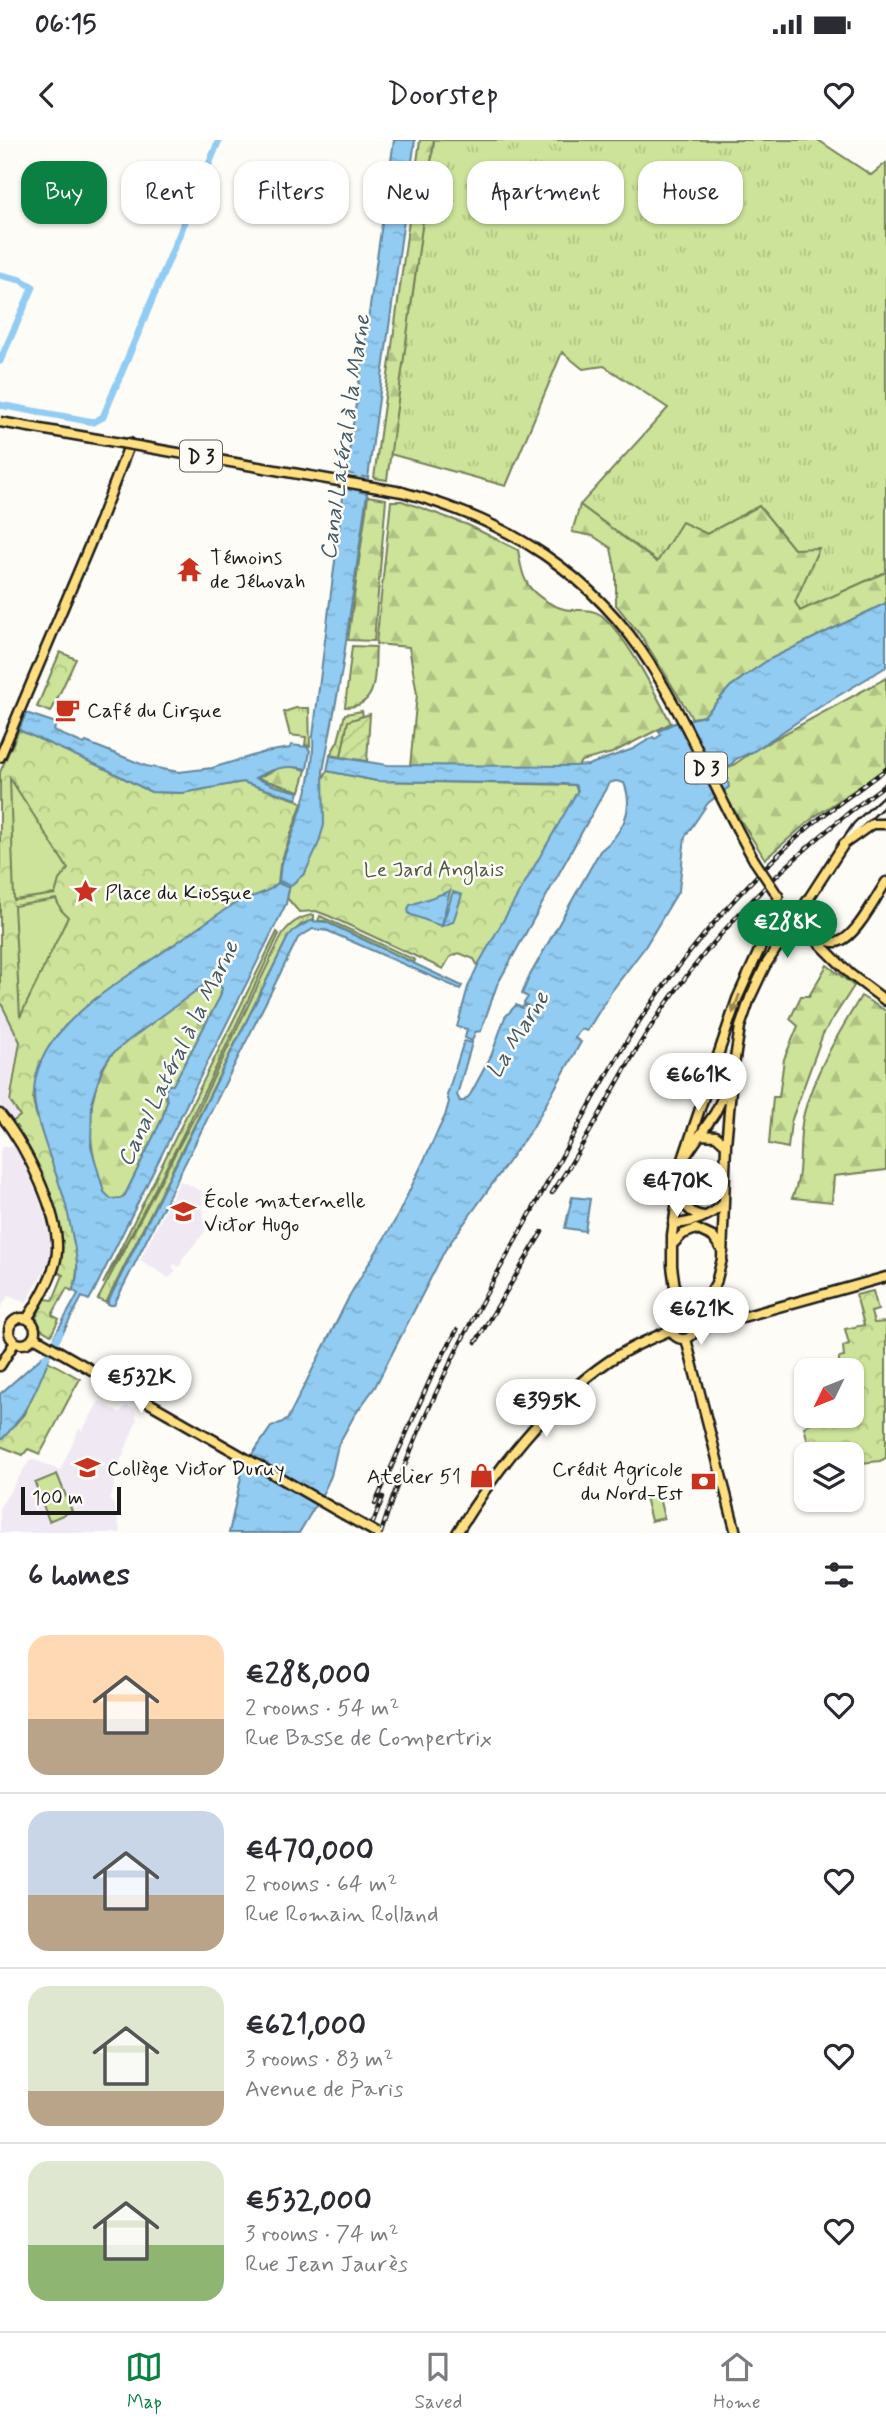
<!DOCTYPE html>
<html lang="en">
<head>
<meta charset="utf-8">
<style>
	:root { --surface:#fff; --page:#f7f7f7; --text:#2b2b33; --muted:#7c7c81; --line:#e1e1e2; --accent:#0b8043 }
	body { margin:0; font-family:Mynerve,sans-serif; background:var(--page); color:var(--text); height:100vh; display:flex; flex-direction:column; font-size:26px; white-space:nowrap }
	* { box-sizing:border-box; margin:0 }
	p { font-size:23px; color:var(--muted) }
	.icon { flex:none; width:38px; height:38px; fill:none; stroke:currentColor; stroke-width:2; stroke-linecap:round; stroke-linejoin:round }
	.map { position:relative; height:1393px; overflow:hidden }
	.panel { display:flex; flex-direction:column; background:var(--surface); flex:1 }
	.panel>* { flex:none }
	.banner { position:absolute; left:21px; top:21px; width:845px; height:63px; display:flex; gap:14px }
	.needle { width:46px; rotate:227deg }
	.controls { position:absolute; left:794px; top:1218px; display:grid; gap:14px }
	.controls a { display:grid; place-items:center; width:70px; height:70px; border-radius:14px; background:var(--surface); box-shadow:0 2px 5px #0004; font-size:35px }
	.scale { position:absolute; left:21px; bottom:18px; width:100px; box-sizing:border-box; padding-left:7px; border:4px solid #1c1c1c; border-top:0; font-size:19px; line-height:24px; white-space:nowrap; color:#1c1c1c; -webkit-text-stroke:5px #fdfcf7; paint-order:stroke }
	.price { position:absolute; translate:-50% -60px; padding:0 16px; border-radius:24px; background:#fff; color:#222; font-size:23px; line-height:46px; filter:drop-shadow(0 2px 4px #0008) }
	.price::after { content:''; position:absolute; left:50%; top:42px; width:21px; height:16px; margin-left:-10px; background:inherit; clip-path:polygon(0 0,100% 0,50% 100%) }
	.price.active { background:var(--accent); color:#fff }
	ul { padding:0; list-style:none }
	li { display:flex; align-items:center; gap:21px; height:175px; padding:0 28px }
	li+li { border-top:2px solid var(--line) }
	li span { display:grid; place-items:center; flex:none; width:196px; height:140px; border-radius:21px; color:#555 }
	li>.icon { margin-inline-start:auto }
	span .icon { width:84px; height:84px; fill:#fffc; stroke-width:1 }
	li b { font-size:30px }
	h2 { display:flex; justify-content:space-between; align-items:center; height:84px; padding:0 28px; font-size:30px }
	.chip { padding:0 24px; border-radius:21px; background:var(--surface); box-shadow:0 2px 5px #0004; font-size:24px; line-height:63px }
	.chip.active { background:var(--accent); color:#fff }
	.status { display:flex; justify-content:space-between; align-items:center; height:49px; padding:0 35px; background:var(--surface); direction:ltr }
	.status svg { height:19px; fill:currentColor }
	header { display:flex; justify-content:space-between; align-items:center; height:91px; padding:0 28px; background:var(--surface); font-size:32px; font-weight:600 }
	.menu { display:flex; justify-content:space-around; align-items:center; height:98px; border-top:2px solid var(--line); background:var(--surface); font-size:19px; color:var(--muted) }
	.menu a { display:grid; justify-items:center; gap:4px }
	.menu .active { color:var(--accent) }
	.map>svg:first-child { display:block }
	.built { fill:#f0e9f4 }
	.grass { fill:url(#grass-tufts); stroke:#74805a; stroke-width:2 }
	.forest { fill:url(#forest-firs); stroke:#74805a; stroke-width:2 }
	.park { fill:url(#park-crowns); stroke:#74805a; stroke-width:2 }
	.garden { fill:url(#garden-furrows); stroke:#74805a; stroke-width:2 }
	.pitch { fill:#cce399; stroke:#74805a; stroke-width:2 }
	.water { fill:url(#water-ripples); stroke:#63869c; stroke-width:2; fill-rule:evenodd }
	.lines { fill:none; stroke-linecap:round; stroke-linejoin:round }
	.canal { stroke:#92ccf2; stroke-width:7 }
	.minor-casing { stroke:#1c1c1c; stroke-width:11 }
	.major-casing { stroke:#1c1c1c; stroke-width:13 }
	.minor { stroke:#fdfcf7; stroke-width:6 }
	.major { stroke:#ffdf80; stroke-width:8 }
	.rail-casing { stroke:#1c1c1c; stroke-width:4.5 }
	.rail { stroke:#fdfcf7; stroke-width:2; stroke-dasharray:5; stroke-linecap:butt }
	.major-bridge-casing { stroke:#1c1c1c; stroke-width:13; stroke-linecap:butt }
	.major-bridge { stroke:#ffdf80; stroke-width:8 }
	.oneway { fill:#998753 }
	.labels { text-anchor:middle; stroke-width:5; stroke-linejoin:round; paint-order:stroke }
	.shield { fill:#fdfcf7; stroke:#605f5e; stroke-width:2 }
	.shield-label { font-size:19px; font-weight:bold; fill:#1c1c1c }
	.poi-label { font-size:21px; fill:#1c1c1c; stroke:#fdfcf7; text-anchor:start }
	.park-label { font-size:21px; fill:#515842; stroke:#fdfcf7 }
	.water-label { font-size:23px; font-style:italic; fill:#455a67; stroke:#fdfcf7 }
</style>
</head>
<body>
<div class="status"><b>06:15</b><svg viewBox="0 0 49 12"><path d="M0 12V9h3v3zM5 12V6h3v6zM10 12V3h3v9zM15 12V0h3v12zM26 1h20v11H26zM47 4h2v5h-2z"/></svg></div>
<header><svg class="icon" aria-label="back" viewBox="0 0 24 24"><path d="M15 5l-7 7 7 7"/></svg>Doorstep<svg class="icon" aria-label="heart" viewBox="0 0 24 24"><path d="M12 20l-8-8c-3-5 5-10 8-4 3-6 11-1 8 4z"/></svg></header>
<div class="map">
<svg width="886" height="1393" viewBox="0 0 886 1393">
	<defs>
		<pattern id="grass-tufts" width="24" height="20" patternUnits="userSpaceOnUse" patternTransform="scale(1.75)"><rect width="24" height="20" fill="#cce399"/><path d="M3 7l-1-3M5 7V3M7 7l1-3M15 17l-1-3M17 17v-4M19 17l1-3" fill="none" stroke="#afc283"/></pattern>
		<pattern id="forest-firs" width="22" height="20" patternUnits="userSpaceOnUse" patternTransform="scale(1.75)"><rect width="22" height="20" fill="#cce399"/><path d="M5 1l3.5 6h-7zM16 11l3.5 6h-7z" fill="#afc283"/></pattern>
		<pattern id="park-crowns" width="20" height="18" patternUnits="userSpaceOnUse" patternTransform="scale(1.75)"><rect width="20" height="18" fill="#cce399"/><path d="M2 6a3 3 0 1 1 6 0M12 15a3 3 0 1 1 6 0" fill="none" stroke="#afc283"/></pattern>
		<pattern id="garden-furrows" width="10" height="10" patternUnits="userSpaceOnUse" patternTransform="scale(1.75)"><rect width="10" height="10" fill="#cce399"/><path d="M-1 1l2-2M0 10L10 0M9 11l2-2" fill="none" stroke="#afc283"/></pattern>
		<pattern id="water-ripples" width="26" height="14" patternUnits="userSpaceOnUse" patternTransform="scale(1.75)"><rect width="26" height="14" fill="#92ccf2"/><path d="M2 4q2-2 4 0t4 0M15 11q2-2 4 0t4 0" fill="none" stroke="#7dafcf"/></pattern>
	</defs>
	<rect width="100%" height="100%" fill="#fdfcf7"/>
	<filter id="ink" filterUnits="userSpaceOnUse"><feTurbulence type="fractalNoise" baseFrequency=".0143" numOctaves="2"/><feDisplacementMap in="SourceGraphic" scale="14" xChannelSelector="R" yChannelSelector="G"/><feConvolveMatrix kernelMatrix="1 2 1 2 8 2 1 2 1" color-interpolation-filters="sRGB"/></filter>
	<g filter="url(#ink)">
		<!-- built -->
		<path class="built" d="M0 861 19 902 8 961 19 976 12 982 0 965Z
			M16 1006 37 1054 52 1098 49 1122 26 1163 9 1155 0 1169V1011L3 1007Z
			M180 1041 202 1051 205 1092 182 1119V1123L179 1127 175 1124 172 1127 176 1131 169 1138 140 1120Z
			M99 1261 120 1273 126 1265 135 1270 137 1280 119 1325 112 1324 115 1336 113 1353 109 1359 114 1365 121 1393H0V1367L29 1321 32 1319 60 1330 79 1289 82 1291Z"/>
		<!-- grass -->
		<path class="grass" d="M434 0H818L871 35 886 23V432L800 471 795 462 794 409 759 366 707 394 682 383 658 422 580 365 668 268 604 226 583 229 562 212 506 346 390 314Z
			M296 568H309L310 606 305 605 306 597 290 595 284 572Z
			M362 571 363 576 348 582 341 617 330 615 338 601 345 574Z
			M314 775V780L302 784 288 797 106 1163 98 1159 197 972 283 793C291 783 301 776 314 775Z
			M320 776 415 820 414 823 325 781H318Z
			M277 792 279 794C224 912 168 1031 103 1144Z"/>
		<!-- forest -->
		<path class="forest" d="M420 0H434L387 340 374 338Z
			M368 356 386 359 374 501 348 500Z
			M391 361H402L468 385 518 410C520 420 521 432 526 441 531 453 551 466 564 469 576 472 590 467 601 475 627 496 655 553 671 583L612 613 581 621 576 630 410 627 417 554 409 507 376 504Z
			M580 365 657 422 682 382 707 394 759 366 794 409 819 408 795 462 800 471 886 432V463L768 520 731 546 704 576 692 578 642 497 616 465V433L611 408 593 396 572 392Z
			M352 506 376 507C374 533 380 567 345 567Z
			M886 538V629L814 677 765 719 724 654 726 630 758 608Z
			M291 626 306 630 300 651 257 638 279 628Z
			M827 825 854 846 823 894 791 982 788 1008 769 1004 773 957H779L784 919 798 886 790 879 801 856H809Z
			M215 841 222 848 220 857 173 946 168 945 165 950 167 961 162 979 125 1055 121 1058 111 1059 105 1054C90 1016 84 977 99 938 103 930 106 921 112 914 139 886 177 865 208 842Z
			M861 856 886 871V1030L834 1036 832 1062 792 1058C805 1030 796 1003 804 973 815 931 839 893 861 856Z"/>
		<!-- park -->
		<path class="park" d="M60 512 76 519 51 572 37 567Z
			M19 590 106 629 151 652 181 653 243 642 297 660 302 663 280 725 278 743 270 751 234 764 95 859 65 886 51 904 39 926 33 959 35 970C47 1013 92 1112 72 1151L67 1148 52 1175 59 1179 51 1195 41 1189 36 1177 45 1159 53 1160 63 1135 59 1133 55 1124 57 1094 24 1007 12 982 20 976 10 961 20 902 0 861V632Z
			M327 631 377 641 575 645 578 653 478 826 474 819 459 813 450 817 443 829 329 776 316 771 299 772 287 758 290 746 305 733 323 684V638Z
			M873 1151 878 1170 871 1172 874 1183 886 1182V1318L880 1321 852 1324V1314H811L804 1287 814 1281V1276H852V1230H819L818 1228 839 1223V1218L844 1217 843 1206 849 1204 845 1189 864 1185 856 1155Z
			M48 1221 80 1239C66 1263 54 1289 40 1314L28 1309 23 1315 0 1306V1301L25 1273Z"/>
		<!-- garden -->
		<path class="garden" d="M370 574 367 621 341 617 348 581Z"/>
		<!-- pitch -->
		<path class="pitch" d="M10 638 68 729 59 740 55 754 14 760Z
			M56 759 61 770 68 777 20 877 14 766Z
			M57 1334 72 1371 49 1381 35 1343Z
			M658 1353 664 1378 651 1381 645 1357Z"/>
		<!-- water -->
		<path class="water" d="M394 0H415L368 338 346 333Z
			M344 349 367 353 342 530 323 631 324 685 318 705 305 733 290 746 279 741C280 723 287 710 293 693 304 663 315 629 313 596Z
			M886 463V527L818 568 754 611 736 619 726 630 729 647 708 663 685 697 679 750 645 807 611 852 587 891 581 889 575 898 581 902 533 987 445 1110 375 1247 354 1276 338 1305 331 1336 324 1351 299 1393H229L243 1328 271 1287 287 1280 351 1153 396 1079 445 976 449 962 447 955 464 901 472 903 457 955 460 961H464L470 955 491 916 505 877 516 865 522 868 524 865 534 871 533 874 535 875 541 866 538 864 535 870 524 863 528 857 522 854 529 837 600 711C622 694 635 670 624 643L616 641 609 643 497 845 481 891 475 892 472 901 465 898 467 889 457 887 468 847 479 823 578 650 575 645 564 644 377 641 327 631 330 616 387 625 574 626 588 625 633 609 653 597 655 599 661 595 659 591 674 583 704 576 731 546 768 520Z
			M26 573 56 583 54 591 84 604 86 602 146 626 179 632 212 628 265 612 290 608 291 605 308 607 310 611 307 629C286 624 274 628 255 638L275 646 299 652 297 659 243 642 183 653 151 652 108 630 19 590Z
			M278 743 289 748 286 764 93 1153 89 1160 82 1157 59 1200 54 1197 78 1154 73 1150C80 1134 77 1120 74 1104 70 1086 68 1069 62 1052 53 1024 42 999 36 971 20 901 103 853 151 820 178 802 204 783 231 766 246 756 265 756 278 743ZM215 841 222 848 220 857 173 945H168L165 950 167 961 162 979 125 1055 120 1059H111L104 1052 91 1006 92 960 102 929 111 915 129 900 208 842Z
			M450 751 441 786 409 774 408 769 410 765Z
			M453 752 462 755 453 782 442 786Z
			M310 781 326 782 462 846 460 849 328 791 313 789 298 798 114 1165H108V1162L288 797 293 791Z
			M572 1057 590 1059 585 1091 565 1088Z
			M44 1215 49 1218C37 1250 25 1277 0 1301V1254Z"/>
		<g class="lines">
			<!-- canal -->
			<path class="canal" d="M0 135 21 140 33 147 0 221
				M0 265 94 282 103 277 219 0
				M354 360 359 327
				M43 1222 60 1193"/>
			<defs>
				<path id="minor" d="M848 699 857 686 886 659"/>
				<path id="major" d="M402 352C507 380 593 433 652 527 691 589 718 657 754 720
					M0 617 101 378 130 303
					M805 789C814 794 826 803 836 802 854 801 876 757 886 742
					M810 794 850 834 886 861
					M0 974C25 1005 64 1079 56 1119 52 1139 38 1162 27 1179
					M700 995 716 996 726 1005
					M687 1014 715 973 729 944
					M678 1050C684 1064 688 1074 704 1076
					M673 1084C693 1083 710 1077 724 1063
					M672 1105 683 1094 696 1089 713 1097 723 1112
					M671 1187a12 12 0 1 1 24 0a12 12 0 1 1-24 0Z
					M679 1176 672 1126V1095L683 1019 737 859 774 778 778 756
					M688 1176 693 1168 709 1155 716 1143 722 1119 726 1005 732 938 740 887 750 858 765 826 844 704 872 684H886
					M9 1191a13 13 0 1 1 26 0a13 13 0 1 1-26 0Z
					M696 1187 721 1183 886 1137
					M34 1197 343 1374
					M686 1199 736 1393
					M0 1226 15 1202
					M457 1393C495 1331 548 1262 609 1221 628 1208 650 1199 671 1190"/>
			</defs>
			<!-- minor casing -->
			<use href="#minor" class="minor-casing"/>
			<!-- major casing -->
			<use href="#major" class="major-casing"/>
			<!-- minor -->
			<use href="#minor" class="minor"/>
			<!-- major -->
			<use href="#major" class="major"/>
			<defs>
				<path id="rail" d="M552 1053C588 1001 615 942 650 888 712 792 794 712 886 644
					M476 1202 542 1092
					M375 1364 433 1233 457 1190
					M369 1393 383 1357
					M381 1393C416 1281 471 1179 528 1078 565 1012 599 944 640 880 688 809 745 742 810 686 834 666 861 648 886 629"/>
			</defs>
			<!-- rail casing -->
			<use href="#rail" class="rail-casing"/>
			<!-- rail -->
			<use href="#rail" class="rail"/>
			<defs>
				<path id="major-bridge" d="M0 282 402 352
					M754 720 778 756
					M789 770 805 789
					M343 1374 377 1393"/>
			</defs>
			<!-- major-bridge casing -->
			<use href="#major-bridge" class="major-bridge-casing"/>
			<!-- major-bridge -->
			<use href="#major-bridge" class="major-bridge"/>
		</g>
		<!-- one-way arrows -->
		<defs><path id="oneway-solid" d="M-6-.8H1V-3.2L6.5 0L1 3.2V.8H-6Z" transform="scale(1.75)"/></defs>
		<use class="oneway" href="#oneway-solid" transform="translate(736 864) rotate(110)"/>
	</g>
	<!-- icons -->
	<defs>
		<symbol id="temple-bare" viewBox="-9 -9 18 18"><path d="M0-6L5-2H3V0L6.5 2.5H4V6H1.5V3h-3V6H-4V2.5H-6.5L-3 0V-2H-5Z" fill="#c8321e" stroke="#fdfcf7" stroke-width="2.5" paint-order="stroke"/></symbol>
		<symbol id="cafe-bare" viewBox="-9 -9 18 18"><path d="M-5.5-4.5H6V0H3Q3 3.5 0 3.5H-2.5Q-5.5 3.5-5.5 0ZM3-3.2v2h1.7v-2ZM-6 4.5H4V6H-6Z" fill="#c8321e" stroke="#fdfcf7" stroke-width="2.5" paint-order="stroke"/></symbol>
		<symbol id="sight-bare" viewBox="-9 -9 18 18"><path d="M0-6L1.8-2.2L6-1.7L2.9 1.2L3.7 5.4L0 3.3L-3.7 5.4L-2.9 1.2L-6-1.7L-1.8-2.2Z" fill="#c8321e" stroke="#fdfcf7" stroke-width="2.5" paint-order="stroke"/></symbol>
		<symbol id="school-bare" viewBox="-9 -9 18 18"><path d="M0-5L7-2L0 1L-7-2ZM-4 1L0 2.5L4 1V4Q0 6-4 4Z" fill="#c8321e" stroke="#fdfcf7" stroke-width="2.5" paint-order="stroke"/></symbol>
		<symbol id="shop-bare" viewBox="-9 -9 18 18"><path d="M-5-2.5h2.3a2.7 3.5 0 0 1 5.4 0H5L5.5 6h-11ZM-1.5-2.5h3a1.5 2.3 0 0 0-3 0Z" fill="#c8321e" stroke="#fdfcf7" stroke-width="2.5" paint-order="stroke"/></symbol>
		<symbol id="bank-bare" viewBox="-9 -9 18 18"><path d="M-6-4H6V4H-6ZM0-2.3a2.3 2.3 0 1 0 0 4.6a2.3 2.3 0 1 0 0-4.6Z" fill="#c8321e" stroke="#fdfcf7" stroke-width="2.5" paint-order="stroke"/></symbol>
	</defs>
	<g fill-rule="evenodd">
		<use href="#temple-bare" x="172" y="412" width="35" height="35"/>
		<use href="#cafe-bare" x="50" y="552" width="35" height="35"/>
		<use href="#sight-bare" x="68" y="734" width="35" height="35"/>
		<use href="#school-bare" x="166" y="1054" width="35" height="35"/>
		<use href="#school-bare" x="70" y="1310" width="35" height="35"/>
		<use href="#shop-bare" x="464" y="1318" width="35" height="35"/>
		<use href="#bank-bare" x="686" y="1324" width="35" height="35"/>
	</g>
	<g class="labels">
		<!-- shield labels -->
		<g class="shield">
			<rect x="180" y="300.5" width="42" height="31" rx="5"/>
			<rect x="685" y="612.5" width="42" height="31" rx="5"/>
		</g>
		<g class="shield-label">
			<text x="201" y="323">D 3</text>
			<text x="706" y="635">D 3</text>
		</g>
		<!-- poi labels -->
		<g class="poi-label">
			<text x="210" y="424">Témoins<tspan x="210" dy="24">de Jéhovah</tspan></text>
			<text x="87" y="577">Café du Cirque</text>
			<text x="105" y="759">Place du Kiosque</text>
			<text x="204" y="1067">École maternelle<tspan x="204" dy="24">Victor Hugo</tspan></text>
			<text x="107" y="1335">Collège Victor Duruy</text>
			<text x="683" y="1336" text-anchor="end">Crédit Agricole<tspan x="683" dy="24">du Nord-Est</tspan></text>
			<text x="461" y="1343" text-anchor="end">Atelier 51</text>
		</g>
		<!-- park labels -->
		<g class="park-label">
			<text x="434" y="736">Le Jard Anglais</text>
		</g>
		<!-- water labels -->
		<g class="water-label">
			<text transform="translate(344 297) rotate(-82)" y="8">Canal Latéral à la Marne</text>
			<text transform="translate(517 894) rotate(-58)" y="8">La Marne</text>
			<text transform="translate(177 913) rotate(-64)" y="8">Canal Latéral à la Marne</text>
		</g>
	</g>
</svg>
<div class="controls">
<a><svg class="needle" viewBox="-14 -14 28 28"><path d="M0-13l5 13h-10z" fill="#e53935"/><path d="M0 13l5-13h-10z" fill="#7c7c81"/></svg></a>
<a><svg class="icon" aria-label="layers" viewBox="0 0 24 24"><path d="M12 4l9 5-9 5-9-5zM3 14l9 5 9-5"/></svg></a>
</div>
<div class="scale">100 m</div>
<b class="price active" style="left:787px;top:820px">€288K</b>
<b class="price" style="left:698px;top:973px">€661K</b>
<b class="price" style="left:677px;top:1079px">€470K</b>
<b class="price" style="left:701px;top:1207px">€621K</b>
<b class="price" style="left:141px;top:1275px">€532K</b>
<b class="price" style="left:546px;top:1299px">€395K</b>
<div class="banner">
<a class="chip active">Buy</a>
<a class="chip">Rent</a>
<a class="chip">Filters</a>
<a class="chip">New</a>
<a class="chip">Apartment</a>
<a class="chip">House</a>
</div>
</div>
<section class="panel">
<h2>6 homes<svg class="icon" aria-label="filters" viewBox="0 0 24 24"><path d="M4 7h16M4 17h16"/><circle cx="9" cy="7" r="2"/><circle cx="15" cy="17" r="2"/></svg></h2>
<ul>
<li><span style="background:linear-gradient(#ffd9b3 60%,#b9a48a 0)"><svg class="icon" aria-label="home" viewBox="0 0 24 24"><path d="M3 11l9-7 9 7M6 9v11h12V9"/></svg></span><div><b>€288,000</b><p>2 rooms · 54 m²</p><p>Rue Basse de Compertrix</p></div><svg class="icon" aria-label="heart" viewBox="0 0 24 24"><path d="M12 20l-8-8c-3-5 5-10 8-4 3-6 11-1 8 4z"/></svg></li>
<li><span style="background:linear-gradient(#c9d6e8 60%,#b9a48a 0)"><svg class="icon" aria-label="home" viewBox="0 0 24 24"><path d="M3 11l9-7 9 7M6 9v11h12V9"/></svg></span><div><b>€470,000</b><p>2 rooms · 64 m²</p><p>Rue Romain Rolland</p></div><svg class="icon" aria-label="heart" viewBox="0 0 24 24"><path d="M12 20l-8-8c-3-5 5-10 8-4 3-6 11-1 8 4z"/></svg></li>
<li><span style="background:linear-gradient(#dfe7d0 75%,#b9a48a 0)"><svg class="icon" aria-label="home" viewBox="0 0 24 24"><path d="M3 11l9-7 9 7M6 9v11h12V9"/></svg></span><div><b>€621,000</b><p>3 rooms · 83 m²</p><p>Avenue de Paris</p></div><svg class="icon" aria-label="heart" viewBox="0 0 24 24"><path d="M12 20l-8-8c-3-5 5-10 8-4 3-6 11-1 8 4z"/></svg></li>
<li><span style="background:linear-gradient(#dfe7d0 60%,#8fb573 0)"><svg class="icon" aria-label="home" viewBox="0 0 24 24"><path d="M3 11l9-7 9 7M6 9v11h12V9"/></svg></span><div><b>€532,000</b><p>3 rooms · 74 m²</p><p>Rue Jean Jaurès</p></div><svg class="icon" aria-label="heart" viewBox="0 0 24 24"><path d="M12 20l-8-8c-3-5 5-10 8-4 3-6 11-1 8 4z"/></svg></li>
</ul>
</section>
<nav class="menu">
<a class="active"><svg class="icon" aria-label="map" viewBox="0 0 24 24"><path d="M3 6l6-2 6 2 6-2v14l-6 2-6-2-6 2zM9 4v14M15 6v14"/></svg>Map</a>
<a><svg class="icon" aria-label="saved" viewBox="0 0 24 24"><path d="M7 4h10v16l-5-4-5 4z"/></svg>Saved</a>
<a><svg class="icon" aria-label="home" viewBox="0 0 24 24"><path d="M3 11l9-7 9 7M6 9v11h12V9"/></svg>Home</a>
</nav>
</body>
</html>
